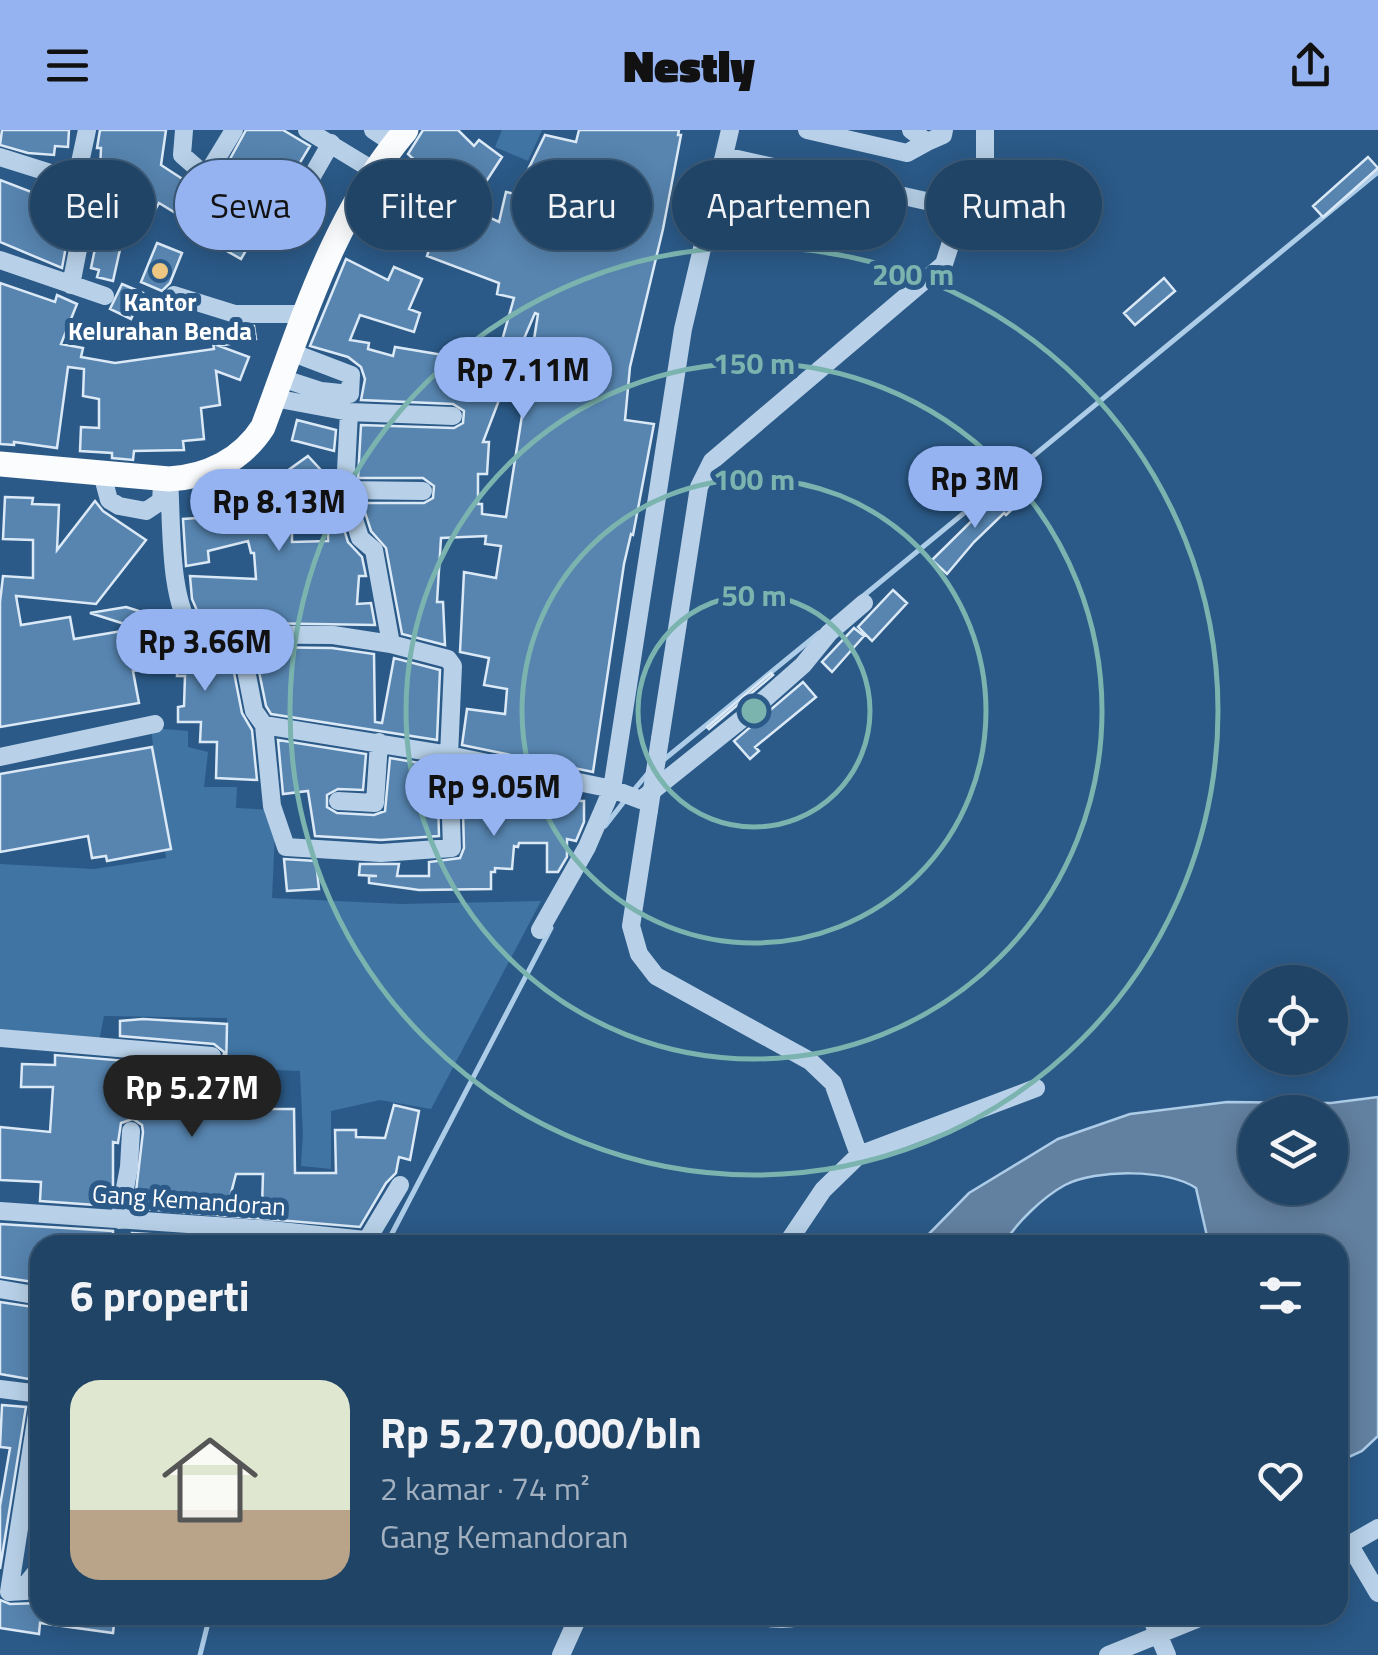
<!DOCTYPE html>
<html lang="id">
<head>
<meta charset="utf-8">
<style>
	:root { --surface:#204466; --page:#2d4e6f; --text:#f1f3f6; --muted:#a2b0bf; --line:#3d5c7a; --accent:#95b2f1 }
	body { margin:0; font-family:"Titillium Web",sans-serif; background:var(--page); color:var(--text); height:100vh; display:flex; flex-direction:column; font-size:38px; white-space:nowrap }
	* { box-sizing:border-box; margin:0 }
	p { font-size:32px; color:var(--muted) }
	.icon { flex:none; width:55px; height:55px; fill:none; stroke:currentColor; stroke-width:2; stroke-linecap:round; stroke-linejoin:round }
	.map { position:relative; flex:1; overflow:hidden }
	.panel { position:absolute; left:30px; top:1105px; width:1318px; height:390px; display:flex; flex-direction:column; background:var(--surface); border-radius:30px; box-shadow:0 5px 25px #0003,0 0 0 2px var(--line) }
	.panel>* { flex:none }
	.banner { position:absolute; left:30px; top:30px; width:1320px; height:90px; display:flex; gap:20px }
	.controls { position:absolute; left:1238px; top:835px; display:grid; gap:20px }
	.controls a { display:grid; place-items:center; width:110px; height:110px; border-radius:50%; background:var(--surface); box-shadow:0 5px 25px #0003,0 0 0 2px var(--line); font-size:50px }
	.price { position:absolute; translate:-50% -85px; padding:0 22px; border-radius:35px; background:var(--accent); color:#111; font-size:32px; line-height:65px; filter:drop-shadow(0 2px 5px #0008) }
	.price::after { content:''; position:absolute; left:50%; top:60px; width:30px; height:22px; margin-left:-15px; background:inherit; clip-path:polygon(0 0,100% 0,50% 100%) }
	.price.active { background:#222; color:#fff }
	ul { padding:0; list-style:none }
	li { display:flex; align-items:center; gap:30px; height:250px; padding:0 40px }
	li+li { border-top:2px solid var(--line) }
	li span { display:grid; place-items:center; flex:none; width:280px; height:200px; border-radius:30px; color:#555 }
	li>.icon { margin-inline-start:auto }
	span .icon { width:120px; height:120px; fill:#fffc; stroke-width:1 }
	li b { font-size:42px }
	h2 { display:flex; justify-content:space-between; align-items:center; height:120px; padding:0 40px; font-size:42px }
	.chip { padding:0 35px; border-radius:45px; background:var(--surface); box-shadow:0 5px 25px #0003,0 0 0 2px var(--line); font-size:35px; line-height:90px }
	.chip.active { background:var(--accent); color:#111 }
	header { display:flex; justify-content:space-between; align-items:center; height:130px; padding:0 40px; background:var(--accent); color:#111; font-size:45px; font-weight:800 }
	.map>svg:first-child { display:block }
	.green { fill:#4074a3 }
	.water { fill:#6280a0; stroke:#adcce8; stroke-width:2.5; fill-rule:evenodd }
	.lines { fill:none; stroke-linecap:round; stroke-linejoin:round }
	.stream { stroke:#adcce8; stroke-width:5 }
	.building { fill:#5785b0; stroke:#dbe9f6; stroke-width:2.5; fill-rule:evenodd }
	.minor { stroke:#b8d1e8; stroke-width:18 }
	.major { stroke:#fafcfe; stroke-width:25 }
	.minor-bridge { stroke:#b8d1e8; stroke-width:18 }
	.ring { fill:none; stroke:#7bb4af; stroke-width:5 }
	.poi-dot { fill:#edc781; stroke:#2b5a88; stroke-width:4 }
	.labels { text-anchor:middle; stroke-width:10; stroke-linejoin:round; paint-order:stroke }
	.poi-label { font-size:25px; font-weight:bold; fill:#fff; stroke:#2b5a88 }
	.street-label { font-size:25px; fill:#fff; stroke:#2b5a88 }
	.centre { fill:#7bb4af; stroke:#2b5a88; stroke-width:5 }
	.ring-label { font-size:30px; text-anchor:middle; font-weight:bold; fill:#7bb4af; stroke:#2b5a88; stroke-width:10; stroke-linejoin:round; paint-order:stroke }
</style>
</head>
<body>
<header><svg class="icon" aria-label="menu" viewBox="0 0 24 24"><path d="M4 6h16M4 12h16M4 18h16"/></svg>Nestly<svg class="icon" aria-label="share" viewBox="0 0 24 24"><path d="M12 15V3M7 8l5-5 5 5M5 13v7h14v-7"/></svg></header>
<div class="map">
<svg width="1378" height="1525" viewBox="0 0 1378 1525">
	<rect width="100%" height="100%" fill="#2b5a88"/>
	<!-- green -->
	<path class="green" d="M502 0H542L528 31 495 17Z
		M151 598 188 601V617L208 622 204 657H237L236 678 276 680 272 768 401 774 541 771 431 979 380 970 331 981V1039L301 1036 303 1004 300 941 228 938 227 888 104 886 98 916 0 902V734L94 739 166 728Z"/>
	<!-- water -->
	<path class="water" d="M1378 967V1306L1362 1321 1338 1332V1115H1209L1196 1058C1167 1039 1096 1039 1065 1055 1043 1067 1016 1093 1003 1115H918L969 1063 1058 1009 1130 984 1227 972 1331 973ZM1255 982H1330V1058H1255Z
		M742 1485H833C802 1496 770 1505 742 1485Z"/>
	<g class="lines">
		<!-- stream -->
		<path class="stream" d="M862 467 1378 42
			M661 632 819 503
			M633 661 649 642
			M605 696 626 669
			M386 1115 551 798
			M200 1525 210 1485"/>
	</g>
	<!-- building -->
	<path class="building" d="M2 0H69L68 17 55 16 54 25 28 23 0 15Z
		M100 0H166L161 35 221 74 224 70 263 91 241 129 202 107 205 101 159 73 154 82 131 70 113 151 97 147 99 140 91 138 102 85 97 41H100L101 18H97Z
		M246 0H283L310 16 278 69 236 48 238 46 225 38Z
		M423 0H458L474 16 479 10 502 27 469 78 499 92 506 62 516 64 545 5 576 12 579 0H679L678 5H681L663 99 630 237 625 290 654 294 633 405 631 404 624 434 593 642 462 615 467 579 505 584 507 559 484 555 489 528 460 522 464 442 496 448 501 416 485 414 486 406 441 408 437 472H443L445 515 402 504 386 418 371 401 362 373H424L433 368 434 356 423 348H358L361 295 454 298 463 293 464 281 453 274 361 270 365 249 361 237 348 227 310 216 346 129 388 150 394 137 422 149 409 179 420 183 414 202 360 185 350 210 369 213 368 219 393 226 395 217 485 232 479 256 501 265 483 312H489L487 344H478V374H482V384L506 387 538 184 535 183 517 225 499 221 514 168 497 164 499 153 427 126 429 120 405 100 417 86 422 90 445 59 408 24Z
		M1368 27 1378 38 1323 87 1313 76Z
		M0 50 60 73 50 105 67 111 62 138 0 112Z
		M387 54 400 62 390 80 400 86 388 108 363 94Z
		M157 113 182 123 170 153 162 161 141 152Z
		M1164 148 1175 161 1135 195 1124 183Z
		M0 153 55 172 57 165 77 174 61 214 83 218 81 227 115 233 214 219 211 200 233 196H254L256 209 219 216 249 227 240 250 216 241 220 275 201 278 204 309 183 311 184 320 134 321 133 330 112 328V323L80 321 81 297 99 298V269L83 266 84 239 68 237 57 318 14 312V315L0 314Z
		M122 154 143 163 131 189 110 179Z
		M297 290 336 300 334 321 292 310Z
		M308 326 333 353V364L348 412 362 427 366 446H359L357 474 371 473 375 495 202 492 192 469 190 446 256 449 254 423H251L248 411 208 421 209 432 186 436 183 389 211 387 206 365 234 358 233 352 259 346 260 352 280 346ZM315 381 328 390V411L292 412V390Z
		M1005 358 1019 373 1006 385 1004 383 974 412 947 444 932 430Z
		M5 367 33 368 32 374 59 375 57 420 95 371 103 381 146 410 96 474 16 466 21 495 70 487 74 509 134 499 141 540 133 541 139 573 0 597V472L3 446 33 448V410L3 409Z
		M893 460 907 473 872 511 858 497Z
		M126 477 174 492 190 515 229 517 242 583 252 600 257 650 216 648 217 612H200L201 592H178V577L184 576 185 546H177L178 511 90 483Z
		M854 498 864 506 832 542 822 532Z
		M254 517 332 518 374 524 375 592 382 593 394 528 440 540 437 610 271 584 266 576Z
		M771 543 773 545 709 599 707 597Z
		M803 552 816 567 755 617 759 621 750 629 734 611Z
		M278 610 366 624 363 660 338 659 327 665V677L337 683 374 685 385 681 390 628 437 636 439 706 381 710 315 706 308 661 283 664Z
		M152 617 171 719 107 731 106 726 92 728 88 706 0 722V644Z
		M478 645 479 661 547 662V670L584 671V692L576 711 567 709V727L558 742H547V713H519L518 717 514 716 512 739 495 738V742H491V759L419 760 369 753V746H377L359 745 360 734H399L397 746H429V732L460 728 464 718 462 646Z
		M284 729 316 731 319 759 287 761Z
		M143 889 227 894 226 943 263 944 262 979H294L295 1043H336L335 1000H356V1007L385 1008 394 975 419 981 410 1030 399 1027 396 1043 386 1053 360 1097 134 1078 143 1002 142 995 133 989 121 993 118 1013 113 1012V1056L109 1076 40 1071 41 1052 0 1050V997L50 1002 53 957H21L22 934 55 935V925L211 938 223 932 224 922 214 914 120 906V891ZM236 1044H263L262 1077 228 1075Z
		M0 1094 113 1101V1115H40V1153L0 1147Z
		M132 1103 260 1111 294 1115H131Z
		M0 1172 40 1178V1251L0 1244Z
		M2 1275 26 1277 0 1439V1376L10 1318 0 1317Z
		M40 1345V1410L30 1408Z
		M0 1470 10 1474 40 1473V1485H115L113 1503 40 1493 39 1504 0 1498Z"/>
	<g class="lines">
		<!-- minor -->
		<path class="minor" d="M184 0 182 25 206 46 287 90 331 13
			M307 0 376 42
			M373 0 394 14
			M807 0 907 23 927 12
			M911 0 927 12 943 5 944 0
			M0 27 76 51
			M206 46 234 0
			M950 88 985 45V0
			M0 130 105 166
			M71 155 84 89 85 74 76 51 87 0
			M174 165 235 184H305
			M281 248 321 261 350 264 351 245 291 222
			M274 268 349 282 453 286
			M349 282 345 360 360 408 374 420 391 514
			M102 344 109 370 119 376 146 381 161 371 162 355
			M169 349C172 391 168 473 195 504L333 505 391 514 448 529 453 536 449 625 612 659 641 670 742 589 803 535 829 503 864 473
			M345 360 423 361
			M239 504 254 581 264 595 449 625 452 718 381 723 286 717 272 676 264 595
			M660 609 699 357 712 331 944 134 952 109 950 88 935 73 724 26
			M0 627 155 594
			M338 671 375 673 379 612
			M649 680 631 796 639 824 656 846 810 931 833 953 859 1025
			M540 800 587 717 612 659 683 199 730 0
			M0 908 212 926
			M0 1081 261 1099 375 1111
			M119 1090 129 1037 131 1001
			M367 1110 400 1055
			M786 1115 823 1060 859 1025 1036 958
			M0 1159 40 1166
			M0 1259 40 1264
			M40 1265 9 1462 40 1460
			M1349 1414 1378 1463
			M1338 1421 1378 1398
			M14 1460 28 1452 40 1437
			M1150 1485 1167 1525
			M561 1525 579 1485
			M1108 1525 1207 1485"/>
		<!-- major -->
		<path class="major" d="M0 334 169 349C207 347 242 330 263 297 301 195 334 84 406 0"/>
		<!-- minor-bridge -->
		<path class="minor-bridge" d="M649 680 660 609"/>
	</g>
	<!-- distance rings -->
	<g class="ring">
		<circle cx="754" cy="581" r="116"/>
		<circle cx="754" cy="581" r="232"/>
		<circle cx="754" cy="581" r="348"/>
		<circle cx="754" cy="581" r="464"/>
	</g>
	<!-- markers -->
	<circle class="poi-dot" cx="160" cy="141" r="10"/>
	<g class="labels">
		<!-- poi labels -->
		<g class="poi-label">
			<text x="160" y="181">Kantor<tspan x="160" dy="29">Kelurahan Benda</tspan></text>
		</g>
		<!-- street labels -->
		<g class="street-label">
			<text transform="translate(189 1070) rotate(4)" y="9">Gang Kemandoran</text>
		</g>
	</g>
	<circle cx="754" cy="581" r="15" class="centre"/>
	<g class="ring-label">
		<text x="913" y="155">200 m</text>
		<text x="754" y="244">150 m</text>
		<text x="754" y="360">100 m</text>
		<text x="754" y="476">50 m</text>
	</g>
</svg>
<div class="controls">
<a><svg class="icon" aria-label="locate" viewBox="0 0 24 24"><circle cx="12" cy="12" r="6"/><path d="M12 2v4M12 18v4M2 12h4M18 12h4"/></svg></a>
<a><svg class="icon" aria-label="layers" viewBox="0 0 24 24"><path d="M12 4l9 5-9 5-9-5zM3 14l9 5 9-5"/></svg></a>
</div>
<b class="price" style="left:523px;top:292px">Rp 7.11M</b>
<b class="price" style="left:975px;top:401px">Rp 3M</b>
<b class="price" style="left:279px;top:424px">Rp 8.13M</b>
<b class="price" style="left:205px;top:564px">Rp 3.66M</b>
<b class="price" style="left:494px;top:709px">Rp 9.05M</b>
<b class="price active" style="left:192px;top:1010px">Rp 5.27M</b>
<div class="banner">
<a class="chip">Beli</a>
<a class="chip active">Sewa</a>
<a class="chip">Filter</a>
<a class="chip">Baru</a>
<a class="chip">Apartemen</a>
<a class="chip">Rumah</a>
</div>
<section class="panel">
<h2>6 properti<svg class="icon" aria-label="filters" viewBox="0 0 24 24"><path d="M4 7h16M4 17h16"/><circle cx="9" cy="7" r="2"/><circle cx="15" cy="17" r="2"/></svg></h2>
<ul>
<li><span style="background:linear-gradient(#dfe7d0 65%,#b9a48a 0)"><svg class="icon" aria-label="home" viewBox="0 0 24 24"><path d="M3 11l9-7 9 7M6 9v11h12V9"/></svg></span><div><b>Rp 5,270,000/bln</b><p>2 kamar · 74 m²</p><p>Gang Kemandoran</p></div><svg class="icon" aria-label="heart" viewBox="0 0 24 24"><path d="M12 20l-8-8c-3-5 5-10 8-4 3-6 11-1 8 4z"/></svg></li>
</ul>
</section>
</div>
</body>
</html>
